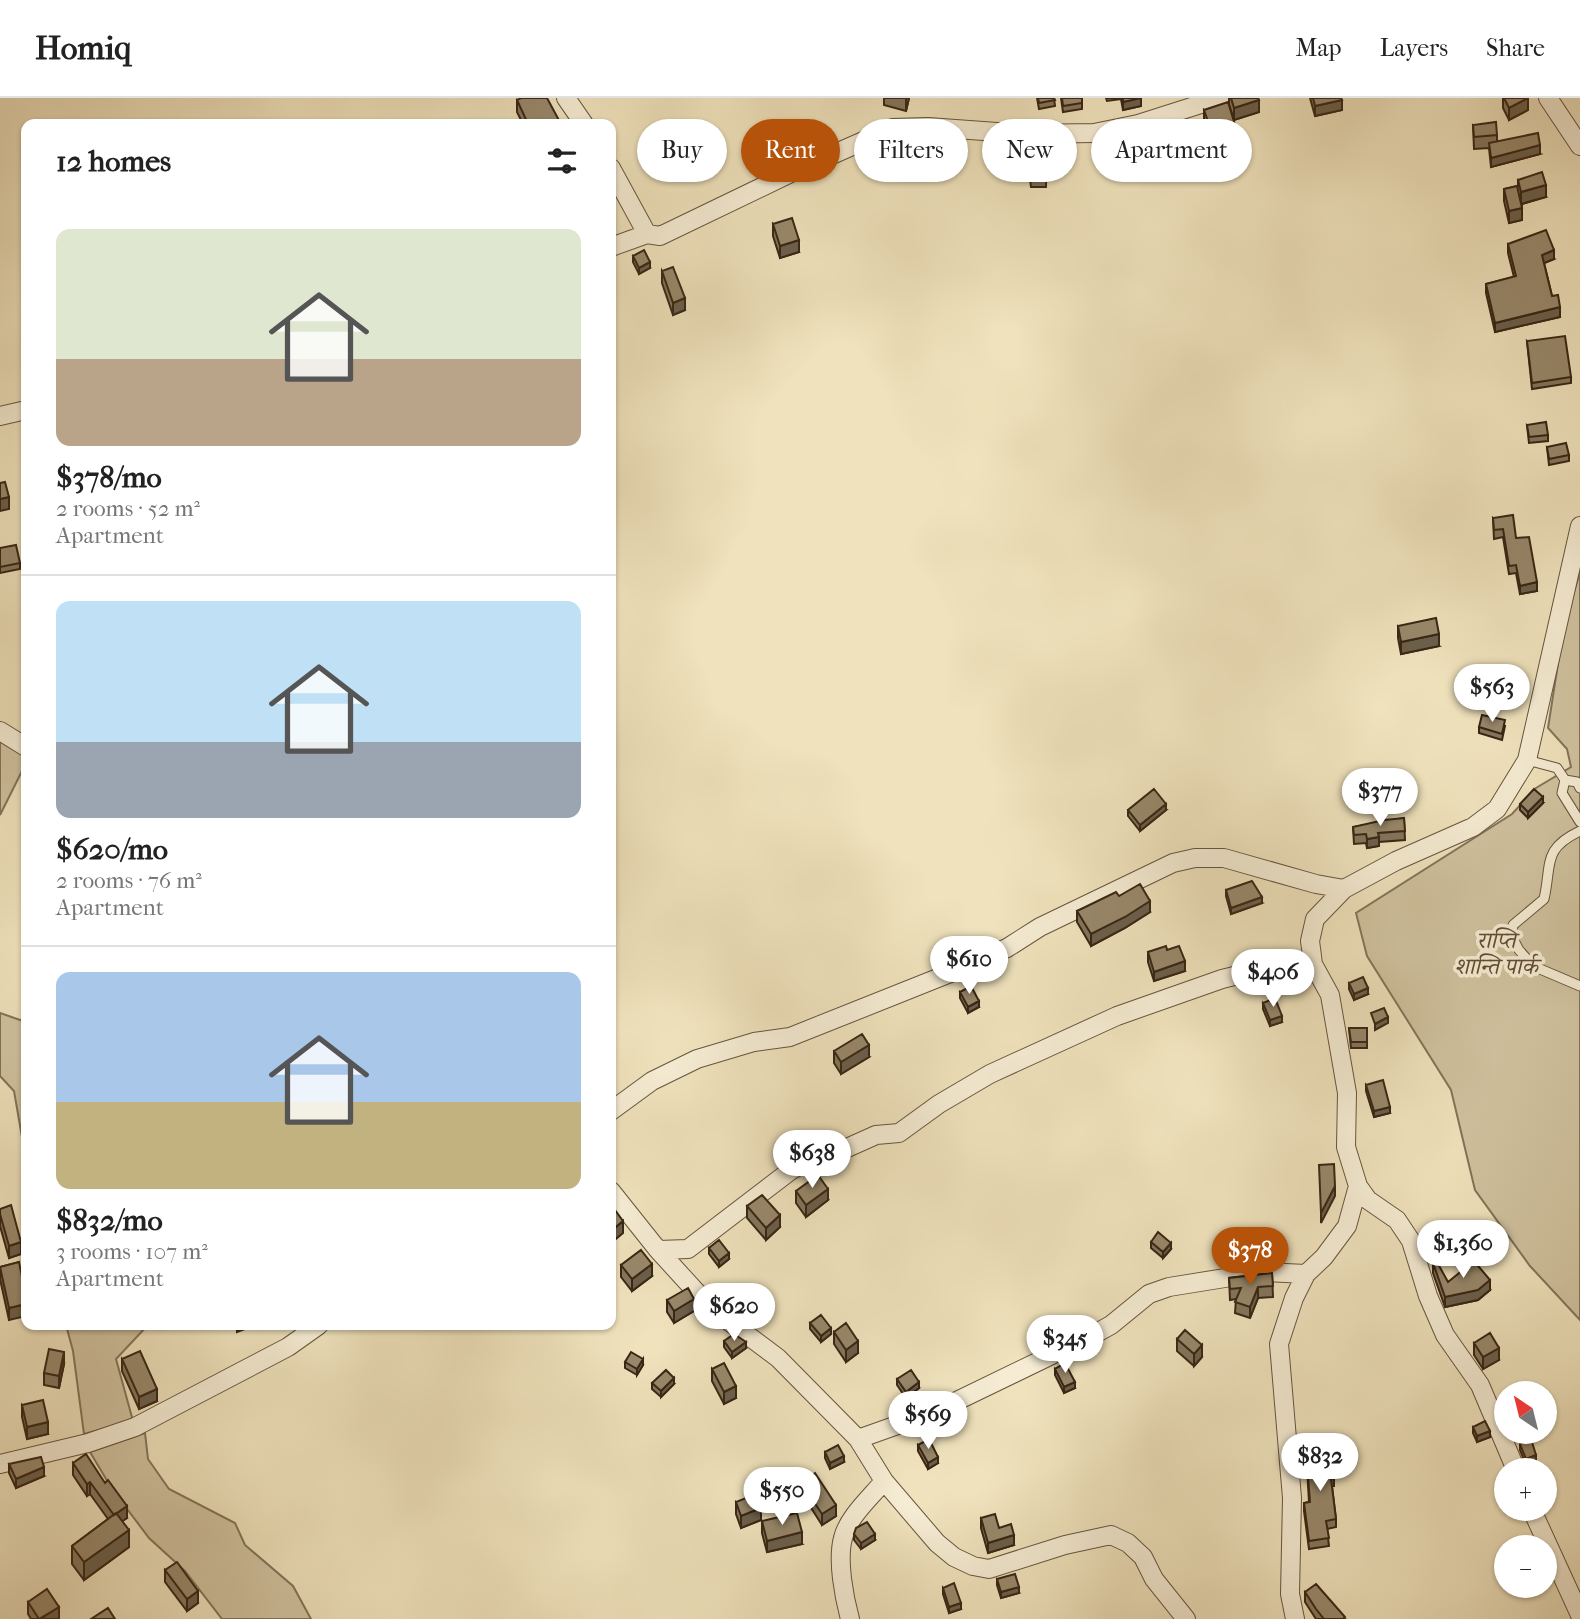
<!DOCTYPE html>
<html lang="en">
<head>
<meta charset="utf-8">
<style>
	:root { --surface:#fff; --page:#f2f2f2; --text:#222; --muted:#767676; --line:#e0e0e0; --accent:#b45309 }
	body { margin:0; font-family:"IM FELL French Canon","Noto Serif Devanagari",serif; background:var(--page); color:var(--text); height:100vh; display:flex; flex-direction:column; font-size:26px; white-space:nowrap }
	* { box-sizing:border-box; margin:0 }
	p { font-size:23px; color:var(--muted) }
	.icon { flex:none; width:38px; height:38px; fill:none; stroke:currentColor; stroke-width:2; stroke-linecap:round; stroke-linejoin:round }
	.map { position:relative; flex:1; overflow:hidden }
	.details { position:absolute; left:21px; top:21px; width:595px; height:1211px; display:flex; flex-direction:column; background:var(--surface); border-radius:14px; box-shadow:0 2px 5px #0004 }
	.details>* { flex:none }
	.guide { position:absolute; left:637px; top:21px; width:665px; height:63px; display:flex; gap:14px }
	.needle { width:46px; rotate:325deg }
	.fabs { position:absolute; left:1494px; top:1283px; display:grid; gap:14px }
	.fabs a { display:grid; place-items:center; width:63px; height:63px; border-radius:50%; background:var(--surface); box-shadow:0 2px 5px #0004; font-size:35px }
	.price { position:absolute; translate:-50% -60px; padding:0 16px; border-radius:24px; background:#fff; color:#222; font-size:23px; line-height:46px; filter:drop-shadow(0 2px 4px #0008) }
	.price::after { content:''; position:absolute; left:50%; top:42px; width:21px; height:16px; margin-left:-10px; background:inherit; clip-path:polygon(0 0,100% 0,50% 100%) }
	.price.current { background:var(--accent); color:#fff }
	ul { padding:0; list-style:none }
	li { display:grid; align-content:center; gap:14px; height:371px; padding:0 35px }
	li+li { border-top:2px solid var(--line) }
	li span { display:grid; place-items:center; height:217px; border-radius:14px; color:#555 }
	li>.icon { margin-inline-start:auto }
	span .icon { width:126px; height:126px; fill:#fffc; stroke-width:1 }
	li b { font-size:30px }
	h2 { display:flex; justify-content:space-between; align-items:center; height:84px; padding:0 35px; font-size:30px }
	.tag { padding:0 24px; border-radius:32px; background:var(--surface); box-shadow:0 2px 5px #0004; font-size:24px; line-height:63px }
	.tag.current { background:var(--accent); color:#fff }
	header { display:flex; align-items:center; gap:42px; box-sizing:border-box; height:98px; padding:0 35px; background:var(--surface); border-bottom:2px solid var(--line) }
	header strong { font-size:33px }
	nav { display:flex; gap:38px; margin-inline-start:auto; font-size:24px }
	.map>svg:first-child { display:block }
	.green { fill:#d0c29f; stroke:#84745a; stroke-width:2 }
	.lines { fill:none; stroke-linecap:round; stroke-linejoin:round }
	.lane-casing { stroke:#66553e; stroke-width:11 }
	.street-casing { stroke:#66553e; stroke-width:20 }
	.lane { stroke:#f5ecd3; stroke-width:9 }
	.street { stroke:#f5ecd3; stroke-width:18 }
	.wall { fill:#83755c; stroke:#392614; stroke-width:2 }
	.shaded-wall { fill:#6a5f4b; stroke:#392614; stroke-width:2 }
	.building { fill:#98886b; stroke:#392614; stroke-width:2 }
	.labels { text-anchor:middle; stroke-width:7; stroke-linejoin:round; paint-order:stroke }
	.park-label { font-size:23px; font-style:italic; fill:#5f4d37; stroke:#f5ecd3 }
</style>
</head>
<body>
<header>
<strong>Homiq</strong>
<nav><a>Map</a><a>Layers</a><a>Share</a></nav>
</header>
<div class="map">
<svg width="1580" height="1521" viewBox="0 0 1580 1521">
	<rect width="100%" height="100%" fill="#efe2bc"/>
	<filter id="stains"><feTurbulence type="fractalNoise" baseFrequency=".00286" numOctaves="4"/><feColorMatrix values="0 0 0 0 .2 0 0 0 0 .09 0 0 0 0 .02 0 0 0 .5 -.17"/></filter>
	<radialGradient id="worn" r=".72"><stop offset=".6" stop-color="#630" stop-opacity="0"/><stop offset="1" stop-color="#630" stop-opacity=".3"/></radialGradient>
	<!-- green -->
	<path class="green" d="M1580 474V1222L1530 1168 1475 1092 1451 992 1367 858 1356 815 1512 716 1536 690 1571 669 1567 651 1548 630 1564 527Z
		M0 641 26 659V665L0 717Z
		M0 915 26 924V1062L14 993 0 978Z
		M66 1227H148L116 1261 133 1323 84 1336 73 1253Z
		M145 1335 148 1361 169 1391 235 1425 245 1447 293 1488 311 1521H222L185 1473 149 1440 112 1391 90 1354Z"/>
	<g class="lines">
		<defs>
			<path id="lane" d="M1527 662 1557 670 1565 682 1562 695 1580 724
				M1565 682 1577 684 1580 690
				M1580 733C1542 751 1552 766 1544 801L1513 827 1511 837 1519 852 1533 868 1580 888"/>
			<path id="street" d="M566 0 584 26
				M1548 0 1580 48
				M611 70 647 136 660 138 793 74 893 30 928 29 1026 36 1094 35 1138 26 1220 0
				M611 149 647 136
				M0 318 26 312
				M0 633 26 649
				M611 1013 652 983 697 961 754 944 790 939 948 876 1007 850 1040 829 1173 765 1195 760H1224L1316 786 1344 791
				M1358 1088 1368 1102 1397 1122 1411 1143 1428 1198 1445 1237 1480 1287 1516 1372
				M611 1093 658 1152 711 1210 778 1260 858 1341 884 1383 937 1445 954 1459 973 1468 989 1471 1065 1447 1111 1437 1128 1445 1143 1459 1154 1481 1186 1521
				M658 1152 688 1151 790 1073 813 1060 838 1054 876 1037 899 1035 939 1006 990 976 1117 918 1222 881 1283 866H1313
				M858 1341 934 1314 1091 1238 1111 1227 1149 1196 1169 1189 1262 1174 1306 1176
				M0 1366 88 1345 135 1329 288 1249 319 1227
				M1531 1410 1580 1517
				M850 1521C844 1499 837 1462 843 1440 848 1419 871 1399 884 1383
				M1295 1521 1290 1496 1292 1400 1279 1246 1294 1200 1306 1176 1324 1159 1347 1128 1358 1088 1346 1049 1347 995 1330 897 1313 866 1310 843 1315 821 1344 791 1396 763 1473 729 1497 711 1527 662 1580 428"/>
		</defs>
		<!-- lane casing -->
		<use href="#lane" class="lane-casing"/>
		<!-- street casing -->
		<use href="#street" class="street-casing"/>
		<!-- lane -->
		<use href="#lane" class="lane"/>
		<!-- street -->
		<use href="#street" class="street"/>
	</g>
	<!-- wall -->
	<path class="wall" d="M884 0H909L906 13 884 7Z
		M1037 0H1054L1055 8 1039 11Z
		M1061 0H1082V11L1063 14Z
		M1106 0H1142H1141V8L1123 12 1121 1 1107 3Z
		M1229 0H1258L1259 14 1234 22 1229 6Z
		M1310 0H1341L1342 12 1315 18Z
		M1503 0H1528V12L1509 22 1503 10Z
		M517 2 561 26H523L517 14Z
		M1204 12 1235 39 1212 47 1204 24Z
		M1473 27 1497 37V43L1540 56 1491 69 1489 50 1474 51Z
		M926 38H941V82H925Z
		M1027 42H1047L1046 89H1031L1030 81H1028Z
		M1518 82 1546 99 1522 106V122L1509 125 1504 103V91L1518 88Z
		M773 126 799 154 780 160 773 138Z
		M1508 146 1554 161 1544 165 1552 198 1560 219 1495 234 1486 195V186L1514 179 1508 155Z
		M633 158 650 170 639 176 633 164Z
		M662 173 685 212 673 217 662 185Z
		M1527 243 1571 279V285L1532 291Z
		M1527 327 1548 337V343L1529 345Z
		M1547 349 1569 357V363L1549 367Z
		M1493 420 1516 440 1537 493 1520 496 1516 475 1509 476 1503 439 1494 441Z
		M0 450 20 465V471L0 475Z
		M1398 528 1439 548 1401 556 1398 540Z
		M26 604V623L23 620V609Z
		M1505 628 1502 642 1479 635V629Z
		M1543 705 1528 720 1520 712V706Z
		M1128 712H1166L1140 733 1128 718Z
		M1404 720 1405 742 1379 744V748L1367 750 1366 745 1354 746 1353 729Z
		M1226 792 1262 805 1231 816 1226 798Z
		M1119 798 1150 814 1125 830 1091 848 1077 824V813Z
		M1167 852 1185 873 1154 883 1148 864V854Z
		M1349 885 1368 896 1354 902 1349 891Z
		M960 894 979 909 968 915 960 900Z
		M1263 905 1282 924 1270 928 1263 911Z
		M1349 930H1367V950H1351Z
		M834 953 869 959 841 976 834 965Z
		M1366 987 1390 1015 1374 1019 1366 993Z
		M796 1093 828 1102 806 1119 796 1105Z
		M747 1108 780 1129 766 1142 747 1120Z
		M0 1111 21 1156 9 1160 0 1128Z
		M1151 1144 1171 1151 1163 1160 1151 1150Z
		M709 1150 729 1161 719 1169 709 1156Z
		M19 1164 9 1222 0 1181V1169Z
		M1433 1165 1448 1184 1490 1192 1478 1202 1445 1209 1433 1175Z
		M621 1167 652 1178 632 1193 621 1179Z
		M1272 1175 1273 1199 1258 1200 1250 1220 1235 1215 1236 1201 1230 1202 1229 1180Z
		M667 1202 694 1213 674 1225 667 1214Z
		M810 1225 831 1236 821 1244 810 1231Z
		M834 1234 858 1255 846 1264 834 1246Z
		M1177 1241 1202 1259 1194 1268 1177 1253Z
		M724 1243 746 1250 732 1260 724 1249Z
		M1474 1245 1499 1262 1483 1271 1474 1257Z
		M122 1261 157 1303 139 1311 122 1273Z
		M625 1264 643 1267 637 1277 625 1270Z
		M64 1266 59 1290 44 1287V1275Z
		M712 1271 736 1300 724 1306 712 1283Z
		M1055 1271 1075 1290 1064 1295 1055 1277Z
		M897 1281 919 1290 906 1300 897 1287Z
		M652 1285 674 1286 661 1299 652 1291Z
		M22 1307 48 1336 27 1341 22 1319Z
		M1473 1329 1490 1339 1477 1344 1473 1335Z
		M1520 1346 1536 1363 1526 1367 1520 1352Z
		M918 1347 938 1365 928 1371 918 1353Z
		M1306 1352 1334 1380V1388H1332L1336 1421V1429L1327 1431 1329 1448 1309 1451 1304 1413V1405L1309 1404Z
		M825 1354 844 1364 830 1371 825 1360Z
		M73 1365 127 1420 122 1423 129 1449 84 1482 72 1466V1448L108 1421 90 1396 87 1398 73 1377Z
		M9 1366 44 1378 16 1390 9 1375Z
		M804 1382 836 1418 822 1427 808 1405V1399L804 1393Z
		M736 1404 761 1422 741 1430 736 1416Z
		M981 1420 999 1430 1014 1447 988 1455 981 1430Z
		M762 1423 802 1446 767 1454 762 1435Z
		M854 1436 875 1442 861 1451 854 1442Z
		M165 1472 198 1505 187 1513 165 1484Z
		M997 1481 1019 1495 1001 1500 997 1487Z
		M943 1490 961 1511 949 1515 943 1496Z
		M1305 1494 1345 1521H1316L1305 1504Z
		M28 1504 59 1521H31L28 1516Z"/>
	<!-- shaded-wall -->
	<path class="shaded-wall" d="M906 0H909L906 13Z
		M1139 0H1142H1141V8L1123 12V4Z
		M1528 0V12L1509 22V10Z
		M1259 2V14L1234 22V10Z
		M1342 2V12L1315 18V8Z
		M1235 27V39L1212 47V35Z
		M1540 47V56L1491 69V60Z
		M1546 87V99L1521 106V94Z
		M1522 110V122L1509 125V113Z
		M799 142V154L780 160V148Z
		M1554 152V161L1542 166V157Z
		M650 164V170L639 176V170Z
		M685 200V212L673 217V205Z
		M1560 209V219L1495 234V225Z
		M9 399V411L0 413V401Z
		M1537 484V493L1520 496V488Z
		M1439 536V548L1401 556V544Z
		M1543 699V705L1528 720V714Z
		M1166 706V712L1140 733V727Z
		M1379 739V748L1367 750V741Z
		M1262 799V805L1231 816V810Z
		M1150 803V814L1125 830 1091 848V836Z
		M1185 863V873L1154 883V874Z
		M1368 890V896L1354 902V896Z
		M979 903V909L968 915V909Z
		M1282 918V924L1270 928V922Z
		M1388 919V925L1375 932V926Z
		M869 947V959L841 976V964Z
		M1390 1009V1015L1374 1019V1013Z
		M1335 1088V1098L1321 1125V1115Z
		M828 1091V1102L806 1119V1107Z
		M780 1117V1129L766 1142V1130Z
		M623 1123V1135L611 1145V1133Z
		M21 1144V1156L9 1160V1148Z
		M1171 1145V1151L1163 1160V1154Z
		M729 1155V1161L719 1169V1163Z
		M652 1166V1178L632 1193V1181Z
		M1490 1182V1192L1478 1202 1445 1209V1199Z
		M1258 1189V1200L1250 1220V1209Z
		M694 1201V1213L674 1225V1213Z
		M26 1206V1218L9 1222V1210Z
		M237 1227H255L237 1234Z
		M831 1230V1236L821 1244V1238Z
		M858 1243V1255L846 1264V1252Z
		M746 1244V1250L732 1260V1254Z
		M1202 1247V1259L1194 1268V1256Z
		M1499 1250V1262L1483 1271V1259Z
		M64 1254V1266L59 1290V1278Z
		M643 1261V1267L637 1277V1271Z
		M674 1280V1286L661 1299V1293Z
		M919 1284V1290L906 1300V1294Z
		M1075 1284V1290L1064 1295V1289Z
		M736 1288V1300L724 1306V1294Z
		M157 1291V1303L139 1311V1299Z
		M48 1324V1336L27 1341V1329Z
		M1490 1333V1339L1477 1344V1338Z
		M1536 1357V1363L1526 1367V1361Z
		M844 1358V1364L830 1371V1365Z
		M938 1359V1365L928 1371V1365Z
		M44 1369V1378L16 1390V1381Z
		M90 1384V1396L87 1398V1386Z
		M836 1407V1418L822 1427V1416Z
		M127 1408V1420L114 1429V1417Z
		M761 1410V1422L741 1430V1418Z
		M129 1432V1449L84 1482V1464Z
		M802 1434V1446L767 1454V1443Z
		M875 1436V1442L861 1451V1445Z
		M1014 1437V1447L988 1455V1445Z
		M1019 1489V1495L1001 1500V1494Z
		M198 1493V1505L187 1513V1501Z
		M961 1505V1511L949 1515V1509Z
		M59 1509V1521H40Z"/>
	<!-- building -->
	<path class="building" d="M521 0H547L561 26H528L517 2Z
		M1038 0H1054L1055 2 1039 5Z
		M1062 0H1082V5L1063 8Z
		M1123 0H1141L1123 4Z
		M1231 0H1258L1259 2 1234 10Z
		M1313 0H1341L1342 2 1315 8Z
		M1504 0H1528L1509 10Z
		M1228 4 1235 27 1212 35 1204 12Z
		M1496 24 1497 37 1474 39 1473 27Z
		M1538 35 1540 47 1491 60 1489 45Z
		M926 38H941V70H925Z
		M1027 42H1047L1046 80H1031L1030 72H1028Z
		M1542 74 1546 87 1521 94 1518 82Z
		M1517 88 1522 110 1509 113 1504 91Z
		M792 120 799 142 780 148 773 126Z
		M1546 132 1554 152 1542 157 1552 198 1558 197 1560 209 1495 225 1486 186 1516 178 1508 146Z
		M644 152 650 164 639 170 633 158Z
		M673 169 685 200 673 205 662 173Z
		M1565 238 1571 279 1532 285 1527 243Z
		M1546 324 1548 337 1529 339 1527 327Z
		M1566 345 1569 357 1549 361 1547 349Z
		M5 384 9 399 0 401V385Z
		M1513 417 1516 440 1529 439 1537 484 1520 488 1516 467 1509 468 1503 431 1494 432 1493 420Z
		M16 447 20 465 0 469V450Z
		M1436 520 1439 536 1401 544 1398 528Z
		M1482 617 1505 622 1502 636 1479 629Z
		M1154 691 1166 706 1140 727 1128 712Z
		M1534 691 1543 699 1528 714 1520 706Z
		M1404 720 1405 733 1378 735 1379 739 1367 741 1366 736 1354 737 1353 729 1384 722Z
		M1252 783 1262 799 1231 810 1226 792Z
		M1140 786 1150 803 1125 819 1091 836 1077 813 1116 794 1119 798Z
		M1166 848 1167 852 1179 848 1185 863 1154 874 1148 854Z
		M1363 879 1368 890 1354 896 1349 885Z
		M971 888 979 903 968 909 960 894Z
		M1275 900 1282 918 1270 922 1263 905Z
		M1384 910 1388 919 1375 926 1371 915Z
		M1349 930H1367V944H1351Z
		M862 936 869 947 841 964 834 953Z
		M1383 982 1390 1009 1374 1013 1366 987Z
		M1334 1066 1335 1088 1321 1115 1319 1067Z
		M818 1077 828 1091 806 1107 796 1093Z
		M762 1097 780 1117 766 1130 747 1108Z
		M11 1107 21 1144 9 1148 0 1116V1111Z
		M615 1112 623 1123 611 1133V1116Z
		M1158 1134 1171 1145 1163 1154 1151 1144Z
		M719 1142 729 1155 719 1163 709 1150Z
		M641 1152 652 1166 632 1181 621 1167Z
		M1474 1163 1490 1182 1478 1192 1445 1199 1433 1165 1437 1164 1448 1184Z
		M19 1164 26 1198V1206L9 1210 0 1169Z
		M1272 1175 1273 1188 1258 1189 1250 1209 1235 1204 1241 1190 1230 1191 1229 1180Z
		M688 1190 694 1201 674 1213 667 1202Z
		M821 1217 831 1230 821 1238 810 1225Z
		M846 1225 858 1243 846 1252 834 1234Z
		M1185 1232 1202 1247 1194 1256 1177 1241Z
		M1490 1235 1499 1250 1483 1259 1474 1245Z
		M734 1236 746 1244 732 1254 724 1243Z
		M49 1251 64 1254 59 1278 44 1275Z
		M140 1253 157 1291 139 1299 122 1261Z
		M631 1254 643 1261 637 1271 625 1264Z
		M724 1265 736 1288 724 1294 712 1271Z
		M1065 1265 1075 1284 1064 1289 1055 1271Z
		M666 1272 674 1280 661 1293 652 1285Z
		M911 1272 919 1284 906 1294 897 1281Z
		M43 1302 48 1324 27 1329 22 1307Z
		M1485 1323 1490 1333 1477 1338 1473 1329Z
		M929 1341 938 1359 928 1365 918 1347Z
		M1531 1341 1536 1357 1526 1361 1520 1346Z
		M838 1347 844 1358 830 1365 825 1354Z
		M1331 1348 1334 1380 1331 1381 1336 1421 1326 1423 1329 1440 1309 1443 1304 1405 1310 1404 1306 1352Z
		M86 1356 105 1385 108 1382 127 1408 114 1417 90 1384 87 1386 73 1365Z
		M41 1359 44 1369 16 1381 9 1366Z
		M815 1375 836 1407 822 1416 808 1395 811 1393 804 1382Z
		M756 1396 761 1410 741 1418 736 1404Z
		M116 1415 129 1432 84 1464 72 1448Z
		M797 1415 802 1434 767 1443 762 1423Z
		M995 1416 999 1430 1011 1426 1014 1437 988 1445 981 1420Z
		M867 1424 875 1436 861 1445 854 1436 856 1430Z
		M177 1464 198 1493 187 1501 165 1472Z
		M1015 1476 1019 1489 1001 1494 997 1481Z
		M954 1485 961 1505 949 1509 943 1490Z
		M1316 1486 1345 1519 1343 1521H1324L1316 1511 1305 1494Z
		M47 1491 59 1509 39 1521 28 1504Z
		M108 1510 115 1521H91Z"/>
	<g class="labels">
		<!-- park labels -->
		<g class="park-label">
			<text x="1496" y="850">राप्ति<tspan x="1496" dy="26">शान्ति पार्क</tspan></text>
		</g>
	</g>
	<rect width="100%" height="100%" filter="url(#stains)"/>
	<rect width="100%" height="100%" fill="url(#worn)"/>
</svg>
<div class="fabs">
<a><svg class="needle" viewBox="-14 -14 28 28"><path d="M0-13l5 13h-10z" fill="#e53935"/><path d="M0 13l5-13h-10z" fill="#767676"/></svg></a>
<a>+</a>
<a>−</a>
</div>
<b class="price" style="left:1492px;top:626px">$563</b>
<b class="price" style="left:1380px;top:730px">$377</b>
<b class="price" style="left:969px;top:898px">$610</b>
<b class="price" style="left:1273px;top:911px">$406</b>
<b class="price" style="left:812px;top:1092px">$638</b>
<b class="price" style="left:1463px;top:1182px">$1,360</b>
<b class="price current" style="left:1250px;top:1189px">$378</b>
<b class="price" style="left:734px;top:1245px">$620</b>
<b class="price" style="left:1065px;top:1277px">$345</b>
<b class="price" style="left:928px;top:1353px">$569</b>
<b class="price" style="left:1320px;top:1395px">$832</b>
<b class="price" style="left:782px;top:1429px">$550</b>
<div class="guide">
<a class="tag">Buy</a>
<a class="tag current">Rent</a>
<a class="tag">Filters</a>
<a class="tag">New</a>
<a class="tag">Apartment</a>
</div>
<section class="details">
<h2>12 homes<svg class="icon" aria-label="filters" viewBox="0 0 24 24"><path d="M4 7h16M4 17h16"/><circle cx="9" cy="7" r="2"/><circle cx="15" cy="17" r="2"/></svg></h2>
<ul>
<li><span style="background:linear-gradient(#dfe7d0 60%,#b9a48a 0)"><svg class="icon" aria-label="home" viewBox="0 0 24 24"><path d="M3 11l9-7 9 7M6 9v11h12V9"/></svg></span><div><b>$378/mo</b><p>2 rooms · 52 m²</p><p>Apartment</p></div></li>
<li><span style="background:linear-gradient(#bfe0f5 65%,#9aa5b1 0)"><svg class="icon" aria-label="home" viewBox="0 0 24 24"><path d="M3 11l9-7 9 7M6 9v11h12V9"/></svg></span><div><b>$620/mo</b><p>2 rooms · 76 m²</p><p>Apartment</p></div></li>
<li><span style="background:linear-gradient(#a9c7e8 60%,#c2b280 0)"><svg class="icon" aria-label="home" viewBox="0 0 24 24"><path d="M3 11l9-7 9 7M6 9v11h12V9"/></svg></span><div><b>$832/mo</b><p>3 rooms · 107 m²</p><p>Apartment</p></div></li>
</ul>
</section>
</div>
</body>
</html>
